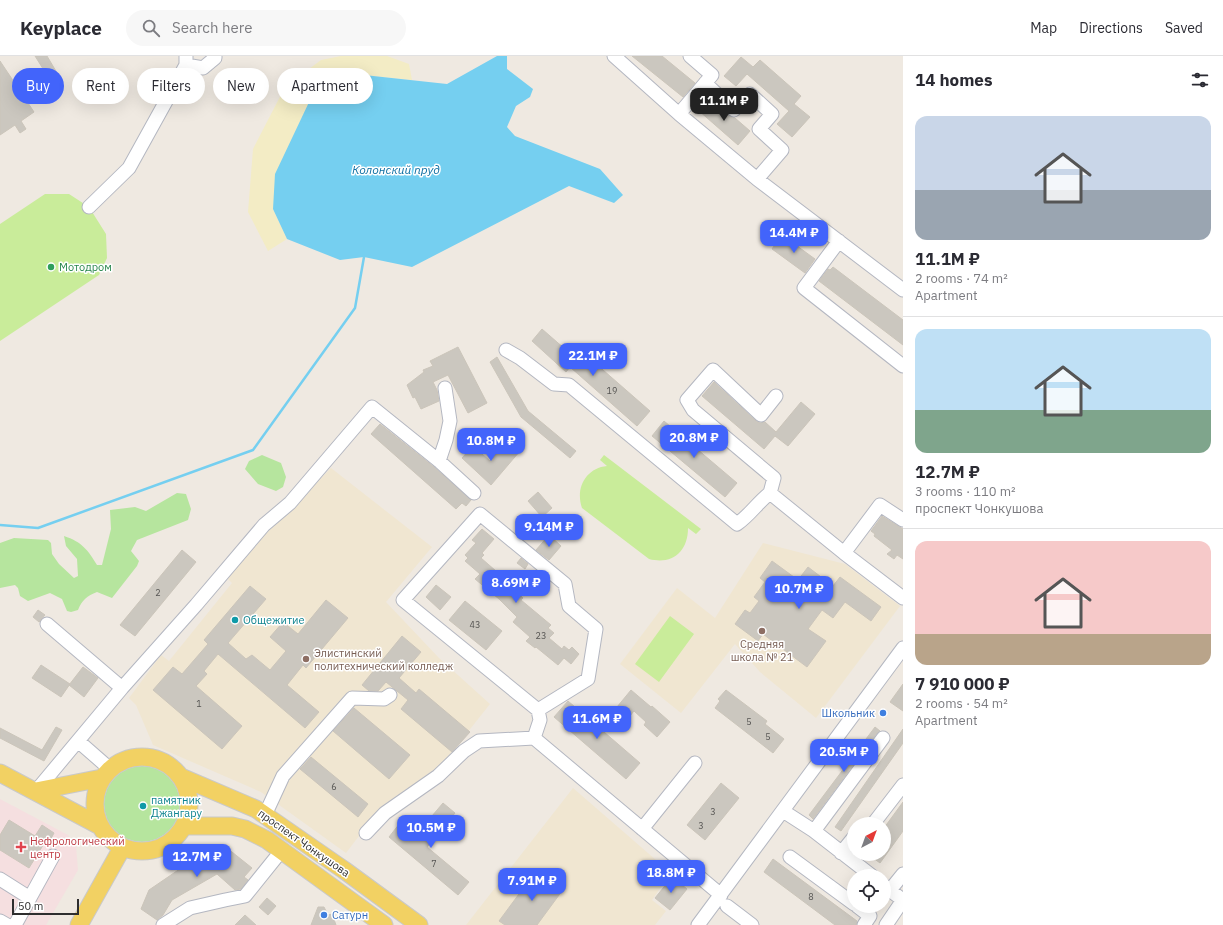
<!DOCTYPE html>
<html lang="en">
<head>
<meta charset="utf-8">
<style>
	:root { --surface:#fff; --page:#f7f7f7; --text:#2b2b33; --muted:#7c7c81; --line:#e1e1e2; --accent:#4264fb }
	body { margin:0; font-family:"IBM Plex Sans",sans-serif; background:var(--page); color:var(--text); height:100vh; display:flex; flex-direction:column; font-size:15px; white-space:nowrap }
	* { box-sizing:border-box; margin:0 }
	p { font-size:13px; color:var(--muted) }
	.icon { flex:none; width:22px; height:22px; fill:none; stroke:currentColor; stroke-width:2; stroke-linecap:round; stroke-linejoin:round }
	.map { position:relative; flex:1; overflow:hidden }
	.side { display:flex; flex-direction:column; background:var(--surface); width:320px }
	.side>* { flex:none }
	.guide { position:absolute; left:12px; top:12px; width:380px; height:36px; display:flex; gap:8px }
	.needle { width:26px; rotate:41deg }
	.buttons { position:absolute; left:847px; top:761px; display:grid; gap:8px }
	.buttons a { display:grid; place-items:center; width:44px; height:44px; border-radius:50%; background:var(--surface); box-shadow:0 4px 16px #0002; font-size:20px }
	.scale { position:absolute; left:12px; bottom:10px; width:67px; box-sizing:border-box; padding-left:4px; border:2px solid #2e2e2e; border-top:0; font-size:11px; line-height:14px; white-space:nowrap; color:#2e2e2e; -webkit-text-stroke:3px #fff; paint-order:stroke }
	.price { position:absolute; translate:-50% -34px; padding:0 9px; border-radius:8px; background:var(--accent); color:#fff; font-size:13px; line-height:26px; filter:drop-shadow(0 1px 2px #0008) }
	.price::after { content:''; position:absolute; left:50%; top:24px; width:12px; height:9px; margin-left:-6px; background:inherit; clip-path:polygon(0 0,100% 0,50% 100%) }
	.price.current { background:#222; color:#fff }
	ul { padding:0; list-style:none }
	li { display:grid; align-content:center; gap:8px; height:212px; padding:0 12px }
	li+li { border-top:1px solid var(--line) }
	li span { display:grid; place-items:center; height:124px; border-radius:12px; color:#555 }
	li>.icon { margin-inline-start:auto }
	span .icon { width:72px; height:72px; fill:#fffc; stroke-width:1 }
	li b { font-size:17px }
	h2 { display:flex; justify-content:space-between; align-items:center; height:48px; padding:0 12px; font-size:17px }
	.chip { padding:0 14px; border-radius:18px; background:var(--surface); box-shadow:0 4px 16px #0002; font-size:14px; line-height:36px }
	.chip.current { background:var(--accent); color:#fff }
	header { display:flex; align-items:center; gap:24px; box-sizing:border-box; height:56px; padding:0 20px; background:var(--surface); border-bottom:1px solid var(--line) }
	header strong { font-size:19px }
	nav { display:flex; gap:22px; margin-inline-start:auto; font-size:14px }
	.search { width:280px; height:36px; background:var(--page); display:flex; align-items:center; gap:10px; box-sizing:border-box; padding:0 14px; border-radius:22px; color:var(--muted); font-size:15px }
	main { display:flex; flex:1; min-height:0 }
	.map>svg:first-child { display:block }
	.education { fill:#f0e6d1 }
	.medical { fill:#f5dfe0 }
	.green { fill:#b6e59e }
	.sand { fill:#f3ecc5 }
	.pitch { fill:#c9ec9a }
	.water { fill:#75cff0 }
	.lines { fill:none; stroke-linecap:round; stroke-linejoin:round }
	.stream { stroke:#75cff0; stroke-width:2.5 }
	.building { fill:#cbc7bf; stroke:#cbc5ba }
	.minor-casing { stroke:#b4b7c1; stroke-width:15 }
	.major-casing { stroke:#c9c9c9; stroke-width:19 }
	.minor { stroke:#fff; stroke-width:13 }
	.major { stroke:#f2d163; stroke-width:17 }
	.leisure-dot { fill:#2e9e5b; stroke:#fff; stroke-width:1.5 }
	.culture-dot { fill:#0f9aa8; stroke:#fff; stroke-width:1.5 }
	.education-dot { fill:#8d6e63; stroke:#fff; stroke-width:1.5 }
	.shop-dot { fill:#3f7fe0; stroke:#fff; stroke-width:1.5 }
	.health-dot { fill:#e0444e; stroke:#fff; stroke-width:1.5 }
	.labels { text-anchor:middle; stroke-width:3; stroke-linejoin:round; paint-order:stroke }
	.number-label { font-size:9px; fill:#555452 }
	.leisure-label { font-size:11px; fill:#27864d; stroke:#fff; text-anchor:start }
	.culture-label { font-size:11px; fill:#0d838f; stroke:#fff; text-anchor:start }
	.education-label { font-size:11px; fill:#785e54; stroke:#fff }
	.shop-label { font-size:11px; fill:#366cbe; stroke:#fff; text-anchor:end }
	.health-label { font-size:11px; fill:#be3a42; stroke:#fff; text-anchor:start }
	.street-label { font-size:11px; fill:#2e2e2e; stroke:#fff }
	.water-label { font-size:12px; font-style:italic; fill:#0d6fa3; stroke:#fff }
</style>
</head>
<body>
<header>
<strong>Keyplace</strong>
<div class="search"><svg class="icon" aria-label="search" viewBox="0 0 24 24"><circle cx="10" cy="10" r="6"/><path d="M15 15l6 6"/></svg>Search here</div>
<nav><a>Map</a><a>Directions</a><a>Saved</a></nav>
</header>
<main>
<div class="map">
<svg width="903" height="869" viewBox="0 0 903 869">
	<rect width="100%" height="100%" fill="#efe9e1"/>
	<!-- education -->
	<path class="education" d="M331 412 432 491 386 546 439 602 490 648 436 716 378 755 346 797 261 736 153 689 136 649 129 642 161 599 169 605 232 527 227 522 280 459 289 454Z
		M763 487 845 508 900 550 816 662 760 616 735 588 681 657 620 608 677 532 715 562Z
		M573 732 671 817 652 844 666 855 655 869H466Z"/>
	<!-- medical -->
	<path class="medical" d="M0 743 68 779 76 790 78 814 46 869H0Z"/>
	<!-- green -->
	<path class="green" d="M262 399 281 407 286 421 283 431 276 435 258 428 245 413 249 405Z
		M177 437 186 438 191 453 188 464 137 484 131 495 139 505 137 510 112 542 97 536C87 540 82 544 78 554L71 556 67 555 62 543 50 537 28 545 20 540 18 532 15 529 0 532V487L14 482 48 484 51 487 52 498 59 508 74 522 78 520 77 503 66 490 64 480C82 486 88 494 97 509H102L111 473 110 454 135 451 146 455Z
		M104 748a38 38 0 1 1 76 0a38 38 0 1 1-76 0Z"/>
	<!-- sand -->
	<path class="sand" d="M341 0H387L409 8 412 24 364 19 330 27 273 153 287 183 268 195 248 156 253 93 285 31 321 4Z"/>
	<!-- pitch -->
	<path class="pitch" d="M45 138H69L89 151 106 178 107 202 99 219 0 285V168Z
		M604 399 701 473 696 478 688 472C688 496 672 509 649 503L582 452C575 432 586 412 607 410L600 404Z
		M670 560 694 578 659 626 635 608Z"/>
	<!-- water -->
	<path class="water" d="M497 0H507V13L533 33 530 41 516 50 507 71 515 80 600 113 623 139 614 147 569 130 412 211 364 201 340 204 287 183 273 153 275 118 310 44 330 27 364 19 447 28Z"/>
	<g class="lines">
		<!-- stream -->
		<path class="stream" d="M0 469 38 472 253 394 355 252 364 201"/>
	</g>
	<!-- building -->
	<path class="building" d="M35 0H47L60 22 52 27Z
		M632 0H662L695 27 683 41Z
		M741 1 753 11 760 4 801 40 794 48 810 61 792 81 777 68 789 55 747 18 736 30 724 20Z
		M0 5 34 56 21 65 26 73 20 77 15 69 0 79Z
		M709 42 729 60 735 62 750 75 738 89 698 54Z
		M782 179 815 203 805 217 772 193Z
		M833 211 903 264V289L819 225 828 213 830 214Z
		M542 273 573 300 579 293 650 355 637 370 570 311 566 316 532 285Z
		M458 291 487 347 468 357 448 319 433 326 437 334 439 345 421 353 415 341 413 342 407 329 424 316 423 314 433 310 430 305Z
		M497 301 528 355 576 395 570 402 521 361 490 306Z
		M714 326 756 365 760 367 765 366 776 376 801 346 815 358 788 390 775 380 764 393 702 340Z
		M664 365 737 427 725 441 652 380Z
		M380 368 434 411 471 444 466 450 462 447 456 453 371 378Z
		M507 384 520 395 491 429 462 402 473 390 490 405Z
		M538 436 552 452 542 461 528 445Z
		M882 460 903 473V503L897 499 894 503 887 498 892 494 874 480 875 478 871 475Z
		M482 473 494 483 482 497 484 499 481 502 496 515 494 517 523 542 521 544 551 569 548 572 554 577 549 582 562 593 564 590 569 594 572 591 579 598 571 608 564 602 558 609 536 591 535 592 526 585 530 581 513 566 517 561 499 543 475 523 480 518 465 505 468 502 465 499 476 487 472 484Z
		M549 479 561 490 549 504 536 494Z
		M182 494 196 506 135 580 120 569Z
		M521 502 528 508 525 513 517 507Z
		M772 505 798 524 808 511 833 530 840 521 881 551 871 565 845 546 833 562 822 554 808 573 826 585 807 611 763 578 758 585 735 568 745 554 750 557 759 545 754 541 765 526 760 522Z
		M436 529 451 541 440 554 426 541Z
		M250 530 266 543 228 587 246 603 252 599 270 614 286 595 270 581 283 566 298 578 326 544 348 562 306 612 303 609 287 629 319 656 305 672 218 598 204 615 207 618 196 630 242 670 222 693 153 634 173 611 182 618 208 588 204 584Z
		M465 545 502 575 486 594 449 564Z
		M38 554 45 559 39 566 33 561Z
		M402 580 421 596 399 622 416 637 419 633 470 676 452 696 401 653 408 644 386 626 378 635H369L362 629Z
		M41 609 70 628 61 641 32 622Z
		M83 611 98 622 84 641 69 629Z
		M903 628V655L890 646Z
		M631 634 651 651 652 650 670 666 657 681 644 669 646 666 634 655 629 661 617 651Z
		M726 634 767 665 765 668 784 683 773 697 715 652 720 645 718 643Z
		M568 645 640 707 626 723 554 661Z
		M354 652 410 699 389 723 333 675Z
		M56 671 62 674 44 705 0 682V672L42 694Z
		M875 671 880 675 877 677 813 763 809 759Z
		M903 673V687L841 775 835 771Z
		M311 701 368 748 358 761 300 713Z
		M721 727 739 742 705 784 687 769Z
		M903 746V775L880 807 868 798H884V772Z
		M443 747 455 757 427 791 469 826 458 839 389 781 400 767 415 780Z
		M9 764 35 780 42 769 54 777 48 788 45 786 29 812 0 794V779Z
		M212 791 227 792 252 812 244 821 248 824 241 833 235 834 217 818 172 844 163 859 157 864 141 853 149 834Z
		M773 803 857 865 856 869H835L764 816Z
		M536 815 562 835 537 869H505L499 865Z
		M672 821 687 833 670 854 655 842Z
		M267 842 276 850 268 859 259 851Z
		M318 851H324L328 859 332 858 336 869H311Z
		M245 859 256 869H235Z"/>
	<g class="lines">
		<defs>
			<path id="minor" d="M614 0 679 58 757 123 903 234
				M186 9 203 12 215 2V0
				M705 27 734 54 750 38 772 58 759 73 782 94 757 123
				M679 58 712 19 690 0
				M89 151 129 112 186 9V0
				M839 185 804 232 903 310
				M506 294 520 302 554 328 569 329 737 468C750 459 758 446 770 437L844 497 903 542
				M439 405 446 384 450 365 445 332
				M770 437 774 422 693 354 687 344 713 314 761 359 776 340
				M844 497 880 449 903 464
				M122 632 196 549 264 469 290 447 372 351 439 405 474 437
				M538 654 588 623 596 573 569 550 565 528 480 458 403 544 538 654 540 664 534 682 721 839
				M78 685 110 713
				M36 735 122 632 47 568
				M783 755 814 775 872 820
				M265 759 283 720 352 642 384 643 390 639
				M873 768 903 729
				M642 773 695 707
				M814 775 883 682
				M366 777 385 757 438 720 464 695 479 685 534 682
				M841 797 854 781
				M790 801 854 848
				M0 823 30 842
				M884 830 903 844
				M890 834 903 818
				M727 850 752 869
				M857 850 870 860 864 869
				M0 865 7 869
				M15 869 53 800
				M163 869 190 852 225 844 245 840 282 794
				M698 869 903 592
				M886 869 903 844"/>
			<path id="major" d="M95 748a47 47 0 1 1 94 0a47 47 0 1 1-94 0Z
				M0 717 100 770
				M181 721 256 753 344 814 419 869
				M36 735 102 722
				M184 770H232L245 773 267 784 384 869
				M79 869 122 792"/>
		</defs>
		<!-- minor casing -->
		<use href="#minor" class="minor-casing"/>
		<!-- major casing -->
		<use href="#major" class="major-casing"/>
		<!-- minor -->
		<use href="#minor" class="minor"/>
		<!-- major -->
		<use href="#major" class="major"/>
	</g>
	<!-- markers -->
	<circle class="leisure-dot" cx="51" cy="211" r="4"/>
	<g class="culture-dot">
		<circle cx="235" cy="564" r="4"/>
		<circle cx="143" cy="750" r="4"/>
	</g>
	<g class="education-dot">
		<circle cx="762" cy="575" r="4"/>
		<circle cx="306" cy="603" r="4"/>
	</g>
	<g class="shop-dot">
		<circle cx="883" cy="657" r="4"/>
		<circle cx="324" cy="859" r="4"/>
	</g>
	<path class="health-dot" d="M19 785h4v4h4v4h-4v4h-4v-4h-4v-4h4z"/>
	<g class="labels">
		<!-- number labels -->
		<g class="number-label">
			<text x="612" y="338">19</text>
			<text x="158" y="540">2</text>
			<text x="475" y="572">43</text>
			<text x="541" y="583">23</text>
			<text x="199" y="651">1</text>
			<text x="749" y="669">5</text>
			<text x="768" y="684">5</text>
			<text x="334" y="734">6</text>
			<text x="713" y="759">3</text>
			<text x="701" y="773">3</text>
			<text x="434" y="811">7</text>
			<text x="811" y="844">8</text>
		</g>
		<!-- leisure labels -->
		<g class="leisure-label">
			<text x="59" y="215">Мотодром</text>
		</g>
		<!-- culture labels -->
		<g class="culture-label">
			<text x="243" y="568">Общежитие</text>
			<text x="151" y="748">памятник<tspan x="151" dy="13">Джангару</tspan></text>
		</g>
		<!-- education labels -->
		<g class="education-label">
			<text x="762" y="592">Средняя<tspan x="762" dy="13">школа № 21</tspan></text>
			<text x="314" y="601" text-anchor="start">Элистинский<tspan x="314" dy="13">политехнический колледж</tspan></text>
		</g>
		<!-- shop labels -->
		<g class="shop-label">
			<text x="875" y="661">Школьник</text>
			<text x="332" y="863" text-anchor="start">Сатурн</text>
		</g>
		<!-- health labels -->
		<g class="health-label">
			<text x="30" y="789">Нефрологический<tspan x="30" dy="13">центр</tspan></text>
		</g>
		<!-- street labels -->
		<g class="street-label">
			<text transform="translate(304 787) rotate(35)" y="4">проспект Чонкушова</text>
		</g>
		<!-- water labels -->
		<g class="water-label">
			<text x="396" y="118">Колонский пруд</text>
		</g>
	</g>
</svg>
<div class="buttons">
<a><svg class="needle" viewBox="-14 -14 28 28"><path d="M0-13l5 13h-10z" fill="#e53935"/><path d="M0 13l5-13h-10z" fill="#7c7c81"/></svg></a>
<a><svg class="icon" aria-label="locate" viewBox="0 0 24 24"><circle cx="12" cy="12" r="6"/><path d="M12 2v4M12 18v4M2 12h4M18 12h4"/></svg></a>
</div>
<div class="scale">50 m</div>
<b class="price current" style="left:724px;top:66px">11.1M ₽</b>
<b class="price" style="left:794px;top:198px">14.4M ₽</b>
<b class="price" style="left:593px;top:321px">22.1M ₽</b>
<b class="price" style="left:694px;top:403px">20.8M ₽</b>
<b class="price" style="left:491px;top:406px">10.8M ₽</b>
<b class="price" style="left:549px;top:492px">9.14M ₽</b>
<b class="price" style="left:516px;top:548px">8.69M ₽</b>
<b class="price" style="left:799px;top:554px">10.7M ₽</b>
<b class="price" style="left:597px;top:684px">11.6M ₽</b>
<b class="price" style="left:844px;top:717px">20.5M ₽</b>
<b class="price" style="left:431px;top:793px">10.5M ₽</b>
<b class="price" style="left:197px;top:822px">12.7M ₽</b>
<b class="price" style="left:671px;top:838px">18.8M ₽</b>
<b class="price" style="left:532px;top:846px">7.91M ₽</b>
<div class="guide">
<a class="chip current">Buy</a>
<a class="chip">Rent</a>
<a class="chip">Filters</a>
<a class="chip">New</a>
<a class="chip">Apartment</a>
</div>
</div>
<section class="side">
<h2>14 homes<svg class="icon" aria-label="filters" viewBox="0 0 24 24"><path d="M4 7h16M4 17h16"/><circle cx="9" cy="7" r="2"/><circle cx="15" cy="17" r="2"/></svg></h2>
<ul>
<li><span style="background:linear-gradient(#c9d6e8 60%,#9aa5b1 0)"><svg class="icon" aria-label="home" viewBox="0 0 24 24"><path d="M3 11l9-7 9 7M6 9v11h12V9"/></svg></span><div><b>11.1M ₽</b><p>2 rooms · 74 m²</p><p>Apartment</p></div></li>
<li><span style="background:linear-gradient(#bfe0f5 65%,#7fa58c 0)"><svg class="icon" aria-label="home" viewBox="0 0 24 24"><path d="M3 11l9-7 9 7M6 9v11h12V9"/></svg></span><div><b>12.7M ₽</b><p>3 rooms · 110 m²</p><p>проспект Чонкушова</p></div></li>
<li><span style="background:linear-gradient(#f6c9c9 75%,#b9a48a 0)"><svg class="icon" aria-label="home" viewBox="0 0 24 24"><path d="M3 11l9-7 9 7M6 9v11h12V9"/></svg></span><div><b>7 910 000 ₽</b><p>2 rooms · 54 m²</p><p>Apartment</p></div></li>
</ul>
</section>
</main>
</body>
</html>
